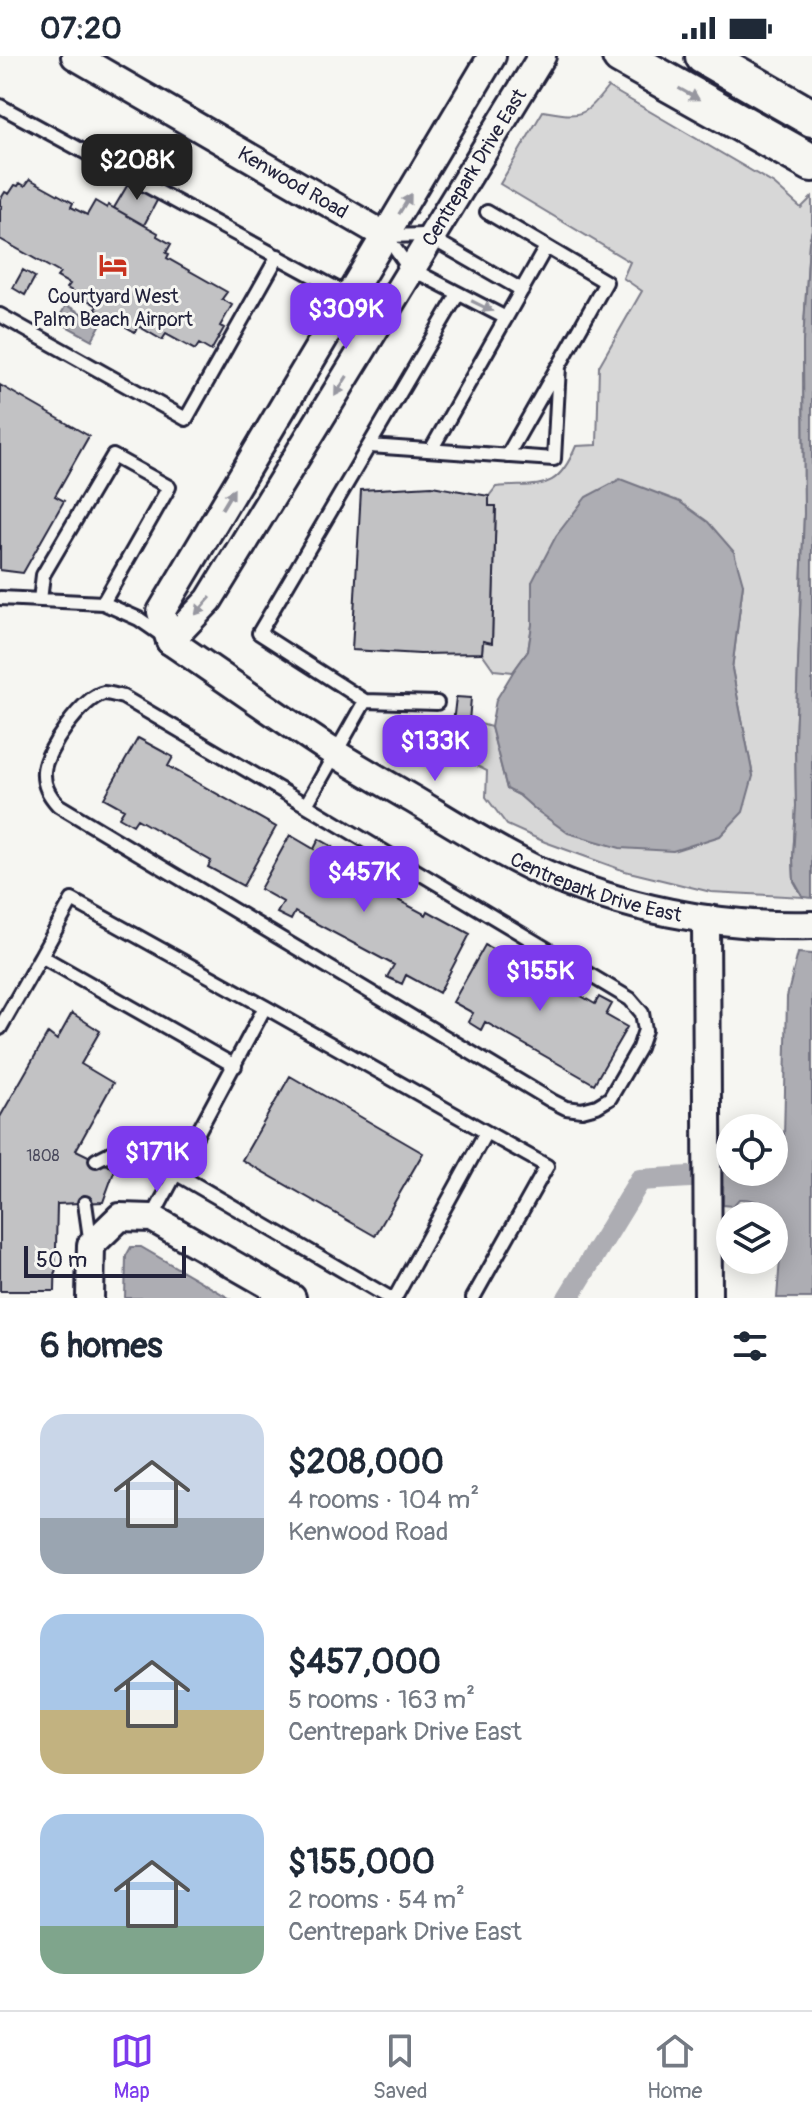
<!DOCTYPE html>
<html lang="en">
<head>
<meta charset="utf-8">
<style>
	:root { --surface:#fff; --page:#f6f6f7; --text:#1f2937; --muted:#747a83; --line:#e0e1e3; --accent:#7c3aed }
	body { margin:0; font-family:Pangolin,sans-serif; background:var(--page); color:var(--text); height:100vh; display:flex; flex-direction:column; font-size:30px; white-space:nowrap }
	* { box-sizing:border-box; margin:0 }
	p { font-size:26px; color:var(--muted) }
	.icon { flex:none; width:44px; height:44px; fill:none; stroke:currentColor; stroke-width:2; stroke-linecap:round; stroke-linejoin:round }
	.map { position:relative; height:1242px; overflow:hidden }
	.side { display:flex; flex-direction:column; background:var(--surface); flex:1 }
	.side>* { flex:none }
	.fabs { position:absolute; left:716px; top:1058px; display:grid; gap:16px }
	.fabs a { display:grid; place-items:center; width:72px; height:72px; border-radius:50%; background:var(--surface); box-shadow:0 4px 20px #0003; font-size:40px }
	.scale { position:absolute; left:24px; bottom:20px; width:162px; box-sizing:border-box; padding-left:8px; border:4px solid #22223b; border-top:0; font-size:22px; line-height:28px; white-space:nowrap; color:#22223b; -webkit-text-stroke:6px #f6f6f2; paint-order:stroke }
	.price { position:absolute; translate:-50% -68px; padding:0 18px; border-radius:16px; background:var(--accent); color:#fff; font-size:26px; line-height:52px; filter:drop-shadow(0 2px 4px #0008) }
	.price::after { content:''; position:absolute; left:50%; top:48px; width:24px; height:18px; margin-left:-12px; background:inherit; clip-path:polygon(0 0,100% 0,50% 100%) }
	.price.active { background:#222; color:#fff }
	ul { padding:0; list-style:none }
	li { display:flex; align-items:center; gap:24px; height:200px; padding:0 40px }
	li span { display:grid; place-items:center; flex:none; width:224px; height:160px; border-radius:24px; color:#555 }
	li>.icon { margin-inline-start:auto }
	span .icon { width:96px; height:96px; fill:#fffc; stroke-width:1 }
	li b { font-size:34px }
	h2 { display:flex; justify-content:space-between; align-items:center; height:96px; padding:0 40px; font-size:34px }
	.status { display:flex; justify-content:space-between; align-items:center; height:56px; padding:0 40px; background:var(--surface); direction:ltr }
	.status svg { height:22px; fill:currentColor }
	.tab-bar { display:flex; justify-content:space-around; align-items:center; height:112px; border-top:2px solid var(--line); background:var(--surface); font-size:22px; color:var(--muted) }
	.tab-bar a { display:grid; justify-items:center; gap:4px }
	.tab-bar .active { color:var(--accent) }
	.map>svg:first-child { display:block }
	.green { fill:#d7d7d7; stroke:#7c7c89; stroke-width:2 }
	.water { fill:#adadb3; stroke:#757583; stroke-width:2 }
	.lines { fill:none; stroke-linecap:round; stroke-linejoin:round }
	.canal { stroke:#adadb3; stroke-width:22 }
	.building { fill:#c2c2c4; stroke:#22223b; stroke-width:2 }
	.lane-casing { stroke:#22223b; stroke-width:18 }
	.street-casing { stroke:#22223b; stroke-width:32 }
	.secondary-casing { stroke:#22223b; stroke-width:42 }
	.lane { stroke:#f6f6f2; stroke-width:12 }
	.street { stroke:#f6f6f2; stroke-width:26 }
	.secondary { stroke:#f6f6f2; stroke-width:36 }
	.oneway { fill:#9797a0 }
	.labels { text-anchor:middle; stroke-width:6; stroke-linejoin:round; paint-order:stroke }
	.number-label { font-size:16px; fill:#4a4a5d }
	.street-label { font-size:20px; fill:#22223b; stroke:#f6f6f2 }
	.poi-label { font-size:20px; fill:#22223b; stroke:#f6f6f2 }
</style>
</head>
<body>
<div class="status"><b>07:20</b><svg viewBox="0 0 49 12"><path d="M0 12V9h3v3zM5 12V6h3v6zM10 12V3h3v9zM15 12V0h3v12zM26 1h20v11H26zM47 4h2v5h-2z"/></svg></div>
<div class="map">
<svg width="812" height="1242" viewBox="0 0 812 1242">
	<rect width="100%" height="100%" fill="#f6f6f2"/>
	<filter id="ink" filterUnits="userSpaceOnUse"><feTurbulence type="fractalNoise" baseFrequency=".0125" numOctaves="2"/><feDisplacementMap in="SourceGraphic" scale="16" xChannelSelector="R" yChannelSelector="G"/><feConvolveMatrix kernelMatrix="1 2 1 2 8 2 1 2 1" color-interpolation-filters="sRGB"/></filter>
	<g filter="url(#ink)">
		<!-- green -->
		<path class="green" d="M608 31 774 128 801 152 812 141V174L809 187 803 287 804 458 795 685 796 750 793 802 794 825 803 841 711 836 625 815 545 786 507 769 486 741 487 715 475 709 474 666 491 671 507 733 519 739 536 754 753 720 732 613 743 528 532 526V569L528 595 513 616 494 614 482 597 483 585 492 586 496 451 489 450V440L496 431C540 427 556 438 576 390L597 389 599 310 642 235 623 222 630 206 500 128 543 55C582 62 584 61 608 31Z"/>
		<!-- water -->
		<path class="water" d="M812 174V842L803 841 794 825 793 802 796 750 795 685 804 458 803 287 809 187Z
			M66 249 101 268 92 284 57 265Z
			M620 423 680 446 708 466 734 496 743 528 732 613 753 720 743 756 720 780 673 795 620 792 568 777 536 754 519 739 507 733 491 671 496 644 513 616 528 595 532 569V526L556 480 586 441Z
			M798 897 812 898V1242H777L783 1163C777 1151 753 1142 739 1143L733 1150 723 1149 724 1088H730V1116H774V1093L780 1091 784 1082 787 941Z
			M131 1191H141L229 1242H125L126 1200Z"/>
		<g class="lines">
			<!-- canal -->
			<path class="canal" d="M568 1242 640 1124 723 1119"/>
		</g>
		<!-- building -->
		<path class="building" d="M30 123 73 147 71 151 87 159 95 145 107 152 108 149 158 177 157 180 171 188 166 197 169 198 167 202 227 236 222 243 232 249 220 270 224 272 211 295 199 288 195 294 166 278 162 284 138 270 135 276 95 253 99 247 97 246 96 249 67 232 70 228 57 221 60 217 0 183V154L2 150 0 149V144L5 136 9 138 15 129 18 130 20 127 25 130Z
			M131 123 160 139 144 169 114 152Z
			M23 214 35 221 25 239 13 232Z
			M0 329 89 380 55 440 64 445 23 517 0 514Z
			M432 430 489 440V450H496L492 587 483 585 482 597 420 598 352 594 361 434Z
			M456 641 471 642 468 677 452 676Z
			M138 682 173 701 168 710 276 771 243 830 208 811 211 805 137 763 133 769 119 761 124 753 104 742Z
			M290 779 314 793 319 783 333 791 327 802 370 825 374 817 387 824 381 835 426 859 428 855 470 878 439 937 406 919 402 928 387 921 394 909 295 856 291 864 277 857 283 846 260 833Z
			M485 889 505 900 507 897 595 948 599 941 612 948 606 959 627 971 594 1028 485 966 481 974 468 966 473 957 453 946Z
			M72 957 100 975 81 1008 113 1027 76 1094 115 1113 103 1146 57 1148 55 1235H0V1061L48 977 57 984Z
			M290 1020 423 1097 375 1180 242 1104Z"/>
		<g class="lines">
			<defs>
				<path id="lane" d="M0 50 350 240
					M386 180 426 179 522 234
					M386 180 406 208 417 216 506 262
					M0 259 186 363 278 200
					M370 390 554 403 559 310 606 226 487 156
					M431 394 546 191
					M507 400 557 312
					M0 542 103 547 139 563 165 581
					M40 544 43 519 113 400 169 431 103 547
					M365 645 259 577 458 238
					M306 749 630 943 642 957 645 974 639 992 610 1042 597 1050 582 1054 566 1052 552 1045 58 749C49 739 43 729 44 715 45 695 83 641 104 637 109 637 118 640 123 641L306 749 365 645 437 647
					M41 900 72 844 265 951
					M0 972 41 900 235 1010
					M96 1104 116 1094 141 1097 390 1242
					M85 1147 91 1189
					M152 1162 265 951 486 1076 395 1242
					M473 1242 547 1110 486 1076"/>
				<g id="street">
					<path id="s1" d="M75 0 386 180"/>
					<path id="s2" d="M492 0 161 556 170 585C226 623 280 662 336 698 362 714 388 729 414 744 454 768 493 793 535 813 620 852 718 872 812 869"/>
					<path id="s3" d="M170 585 209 544 542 0"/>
					<path d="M706 863 708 1242"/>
					<path d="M90 1242 91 1189 120 1161 152 1162 292 1242"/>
				</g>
				<path id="secondary" d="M621 0 812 107
					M704 0 812 62"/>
			</defs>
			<!-- lane casing -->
			<use href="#lane" class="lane-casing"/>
			<!-- street casing -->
			<use href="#street" class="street-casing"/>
			<!-- secondary casing -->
			<use href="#secondary" class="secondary-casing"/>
			<!-- lane -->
			<use href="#lane" class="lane"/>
			<!-- street -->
			<use href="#street" class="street"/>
			<!-- secondary -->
			<use href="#secondary" class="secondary"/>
		</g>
		<!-- one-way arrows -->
		<defs><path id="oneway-solid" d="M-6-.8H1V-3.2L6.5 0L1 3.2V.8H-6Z" transform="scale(2)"/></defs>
		<g class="oneway">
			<use href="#oneway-solid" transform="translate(689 38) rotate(29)"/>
			<use href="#oneway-solid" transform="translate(405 148) rotate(-59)"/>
			<use href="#oneway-solid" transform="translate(482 250) rotate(26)"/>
			<use href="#oneway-solid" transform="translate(341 330) rotate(122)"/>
			<use href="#oneway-solid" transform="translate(228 443) rotate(-59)"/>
			<use href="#oneway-solid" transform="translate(203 550) rotate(131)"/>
		</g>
	</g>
	<!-- icons -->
	<defs>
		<symbol id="hotel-bare" viewBox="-9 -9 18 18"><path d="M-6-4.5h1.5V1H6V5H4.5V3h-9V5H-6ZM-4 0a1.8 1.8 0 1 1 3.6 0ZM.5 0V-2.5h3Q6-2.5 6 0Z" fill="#c8321e" stroke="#f6f6f2" stroke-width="2.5" paint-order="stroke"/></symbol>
	</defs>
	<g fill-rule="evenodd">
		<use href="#hotel-bare" x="93" y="189" width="40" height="40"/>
	</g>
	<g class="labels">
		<!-- number labels -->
		<g class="number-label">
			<text x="43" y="1105">1808</text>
		</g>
		<!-- street labels -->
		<g class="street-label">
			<text dy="7" stroke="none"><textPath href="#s3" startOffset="564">Centrepark Drive East</textPath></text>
			<text dy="7" stroke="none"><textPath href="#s1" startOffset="252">Kenwood Road</textPath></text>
			<text dy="7" stroke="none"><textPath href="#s2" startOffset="1172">Centrepark Drive East</textPath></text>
		</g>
		<!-- poi labels -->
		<g class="poi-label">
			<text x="113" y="247">Courtyard West<tspan x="113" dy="23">Palm Beach Airport</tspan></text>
		</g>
	</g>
</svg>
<div class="fabs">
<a><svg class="icon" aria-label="locate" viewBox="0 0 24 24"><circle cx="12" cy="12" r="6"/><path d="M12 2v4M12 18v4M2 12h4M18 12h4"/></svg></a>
<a><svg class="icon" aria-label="layers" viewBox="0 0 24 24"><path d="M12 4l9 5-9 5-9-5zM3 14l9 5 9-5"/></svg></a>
</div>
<div class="scale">50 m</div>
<b class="price active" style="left:137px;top:146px">$208K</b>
<b class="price" style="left:346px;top:295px">$309K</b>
<b class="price" style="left:435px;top:727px">$133K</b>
<b class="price" style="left:364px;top:858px">$457K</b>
<b class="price" style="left:540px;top:957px">$155K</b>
<b class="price" style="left:157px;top:1138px">$171K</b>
</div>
<section class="side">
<h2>6 homes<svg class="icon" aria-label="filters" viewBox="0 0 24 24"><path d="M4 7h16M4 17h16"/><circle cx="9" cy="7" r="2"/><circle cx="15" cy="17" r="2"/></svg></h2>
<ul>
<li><span style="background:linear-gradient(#c9d6e8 65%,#9aa5b1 0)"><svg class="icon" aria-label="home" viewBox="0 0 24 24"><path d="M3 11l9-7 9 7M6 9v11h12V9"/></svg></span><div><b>$208,000</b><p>4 rooms · 104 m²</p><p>Kenwood Road</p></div></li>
<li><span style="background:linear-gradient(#a9c7e8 60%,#c2b280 0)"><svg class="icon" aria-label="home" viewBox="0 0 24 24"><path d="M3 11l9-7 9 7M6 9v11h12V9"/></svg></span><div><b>$457,000</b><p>5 rooms · 163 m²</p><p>Centrepark Drive East</p></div></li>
<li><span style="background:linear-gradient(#a9c7e8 70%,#7fa58c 0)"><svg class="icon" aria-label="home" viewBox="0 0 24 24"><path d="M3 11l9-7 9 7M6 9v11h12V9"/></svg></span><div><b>$155,000</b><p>2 rooms · 54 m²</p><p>Centrepark Drive East</p></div></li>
</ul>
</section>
<nav class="tab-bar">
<a class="active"><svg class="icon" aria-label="map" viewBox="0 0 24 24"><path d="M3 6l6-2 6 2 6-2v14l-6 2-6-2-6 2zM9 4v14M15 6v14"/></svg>Map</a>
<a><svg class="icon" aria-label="saved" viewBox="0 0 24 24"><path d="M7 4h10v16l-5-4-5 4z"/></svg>Saved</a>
<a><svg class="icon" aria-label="home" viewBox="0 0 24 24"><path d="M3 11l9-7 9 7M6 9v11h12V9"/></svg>Home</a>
</nav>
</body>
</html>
